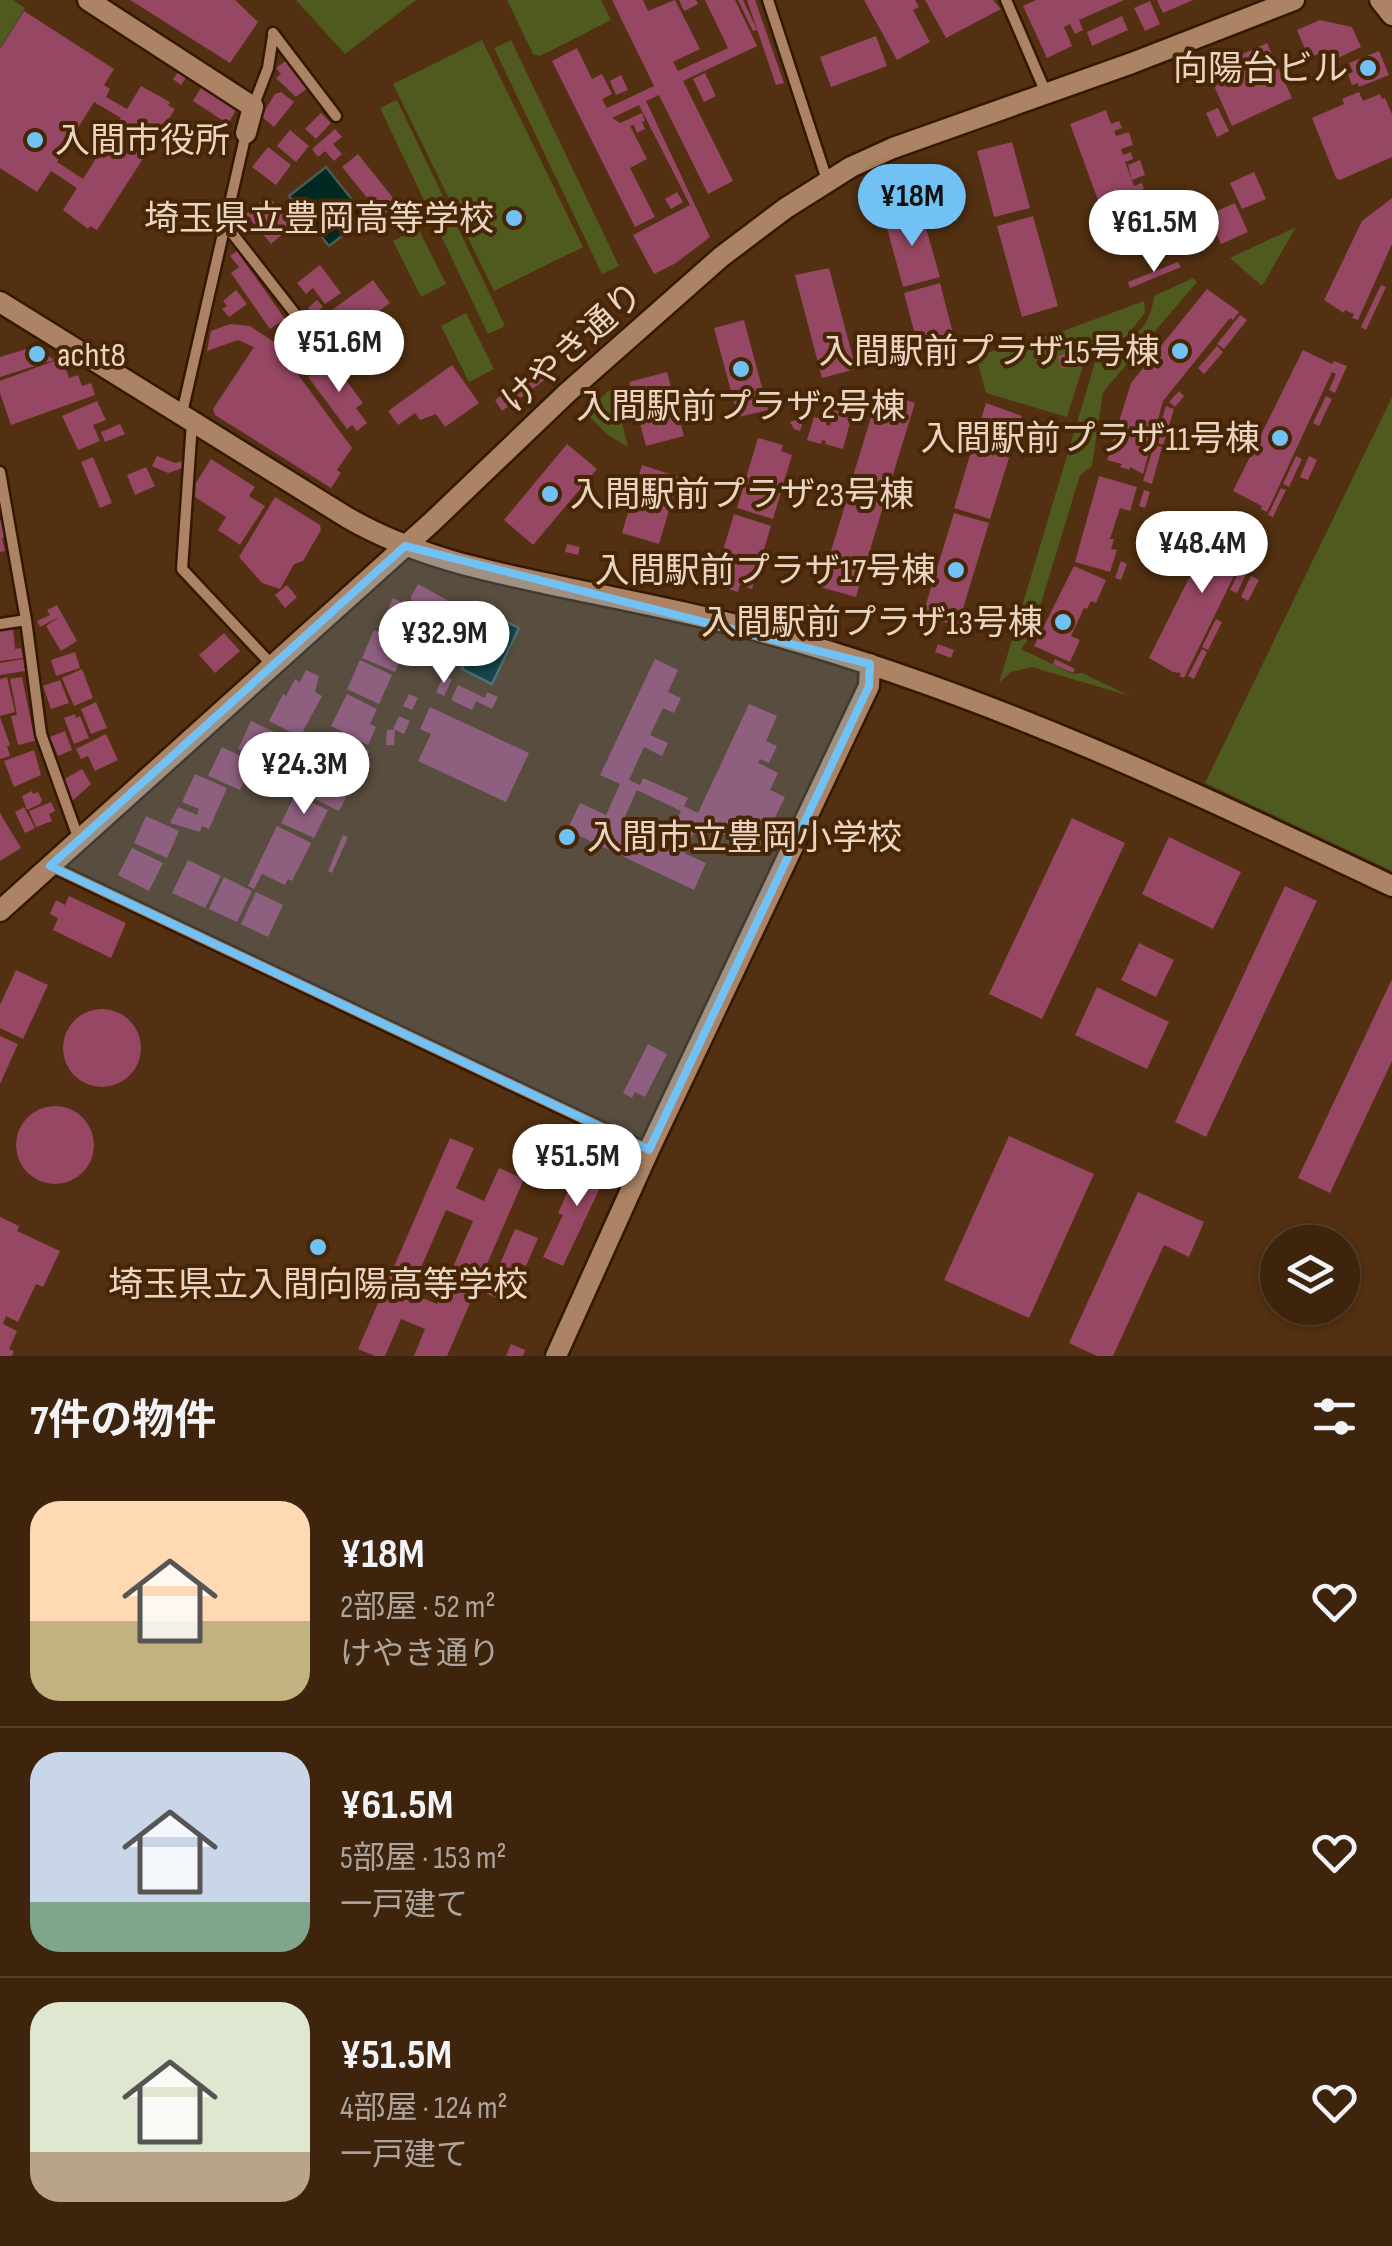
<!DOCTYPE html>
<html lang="ja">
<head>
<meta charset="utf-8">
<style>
	:root { --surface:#3e240d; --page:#49301b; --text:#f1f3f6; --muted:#ada49d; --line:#57412e; --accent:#72c1f5 }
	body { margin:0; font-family:"Sofia Sans Condensed","Noto Sans JP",sans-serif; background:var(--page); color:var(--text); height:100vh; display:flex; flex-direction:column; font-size:38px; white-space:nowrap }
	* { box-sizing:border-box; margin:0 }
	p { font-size:32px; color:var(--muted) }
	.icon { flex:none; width:55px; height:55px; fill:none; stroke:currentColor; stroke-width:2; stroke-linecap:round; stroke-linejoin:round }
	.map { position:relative; height:1356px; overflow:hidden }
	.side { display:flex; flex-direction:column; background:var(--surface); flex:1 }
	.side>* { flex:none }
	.tools { position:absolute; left:1260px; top:1225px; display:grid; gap:20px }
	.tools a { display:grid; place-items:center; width:100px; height:100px; border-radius:50%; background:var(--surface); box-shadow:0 2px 8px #0004,0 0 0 2px var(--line); font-size:50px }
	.price { position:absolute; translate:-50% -85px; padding:0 22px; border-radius:35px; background:#fff; color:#222; font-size:32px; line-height:65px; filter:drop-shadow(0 2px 5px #0008) }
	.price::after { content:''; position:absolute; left:50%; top:60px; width:30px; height:22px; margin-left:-15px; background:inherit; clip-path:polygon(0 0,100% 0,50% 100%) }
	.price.selected { background:var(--accent); color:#111 }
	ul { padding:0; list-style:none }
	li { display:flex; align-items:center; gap:30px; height:250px; padding:0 30px }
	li+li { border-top:2px solid var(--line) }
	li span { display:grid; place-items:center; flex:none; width:280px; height:200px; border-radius:30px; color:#555 }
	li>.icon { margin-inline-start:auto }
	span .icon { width:120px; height:120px; fill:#fffc; stroke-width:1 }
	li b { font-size:42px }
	h2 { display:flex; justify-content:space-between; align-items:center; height:120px; padding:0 30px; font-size:42px }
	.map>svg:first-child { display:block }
	.green { fill:#4f5b1e }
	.water { fill:#012922; stroke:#475d53; stroke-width:2.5 }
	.building { fill:#964763; fill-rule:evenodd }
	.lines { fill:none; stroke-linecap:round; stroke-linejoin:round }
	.street-casing { stroke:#331903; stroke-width:15 }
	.secondary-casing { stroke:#331903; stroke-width:25 }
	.street { stroke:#ac8465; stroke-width:10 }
	.secondary { stroke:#ac8465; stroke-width:20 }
	.marked { fill:#72c1f5; fill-opacity:0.2; stroke:#72c1f5; stroke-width:8; stroke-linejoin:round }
	.poi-dot { fill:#72c1f5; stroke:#472605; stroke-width:4 }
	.labels { text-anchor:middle; stroke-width:8; stroke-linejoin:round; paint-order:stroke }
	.poi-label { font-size:35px; fill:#ead5c4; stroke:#472605; text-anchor:end }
	.street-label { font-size:35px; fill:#ead5c4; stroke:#472605 }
</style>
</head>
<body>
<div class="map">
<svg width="1392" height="1356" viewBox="0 0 1392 1356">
	<rect width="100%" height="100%" fill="#523011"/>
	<!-- green -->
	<path class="green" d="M0 0H13L25 8 0 48Z
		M296 0H416L345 54Z
		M507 0H601L611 20 540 56 533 54Z
		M482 40 583 247 494 291 393 84Z
		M511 40 619 266 602 274 494 48Z
		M397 100 505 326 488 334 380 108Z
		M1296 227 1262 286 1230 258Z
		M418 228 446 284 421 297 393 241Z
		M1193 278 1197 282 1103 392 1092 466 1080 475 1031 636 1021 649 1073 674 1082 673 1130 696 1032 667 1011 672 999 683 1096 359 1099 353C1129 344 1151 329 1154 296Z
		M1144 301 1145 313 1125 338 1088 350 1067 417 986 393 976 356 1066 330Z
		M466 313 494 369 469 382 441 326Z
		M613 387 628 447 608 435 585 412Z
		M1392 397V871L1205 783Z"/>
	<!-- water -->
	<path class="water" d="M326 167 366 217 329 246 289 196Z
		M489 613 519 628 492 684 462 669Z"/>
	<!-- building -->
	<path class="building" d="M130 0H235L258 22 230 63Z
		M612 0H643L648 11 675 0 700 49 673 62 678 71 728 48 705 0H735L757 46 683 81 733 181 708 194 659 95 646 101 710 237 676 263 654 274 633 235 690 205 639 105 612 118 620 123 642 113 645 121 642 122 645 129 637 133 634 125 630 126 647 159 630 168 655 217 635 227 552 61 577 48 592 79 602 74 612 94 602 99 607 108 654 86Z
		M679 0H696L698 4 684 11Z
		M738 0H743L757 30 753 31Z
		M747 0H755L784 83 776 85Z
		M864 0H915L919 7 913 10 930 42 897 60Z
		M925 0H993L1001 9 946 38Z
		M1036 0H1124L1079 20 1083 30 1075 34 1070 24 1064 27 1072 46 1047 58 1023 6Z
		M1157 0H1193L1163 13Z
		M1150 1 1160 24 1145 31 1134 8Z
		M24 11 114 69 104 85 110 89 106 97 127 109 141 86 170 102 168 105 175 109 97 230 90 226 88 229 63 210 77 188 51 171 37 192 0 168V49ZM94 102 121 118 83 179 57 162Z
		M1122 16 1128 30 1092 46 1087 32Z
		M1320 20 1352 27 1361 47 1325 64 1320 53 1309 58 1297 30Z
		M876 36 887 66 831 87 820 57Z
		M1267 43 1292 98 1232 126 1207 70Z
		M1379 51 1389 75 1359 87 1358 83 1352 85 1348 74 1353 72 1349 63Z
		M288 59 309 87 296 97 276 78 281 74 276 68Z
		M179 71 187 76 181 85 173 79Z
		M705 73 716 96 704 102 693 79Z
		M621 75 628 90 616 95 610 81Z
		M202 86 237 108 228 124 193 101Z
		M281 92 294 102 274 127 261 116 275 94Z
		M1359 92 1363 101 1380 94 1382 99 1385 98 1392 114V157L1340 180 1336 178 1312 118 1344 104 1342 99Z
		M1218 108 1229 131 1217 137 1206 113Z
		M1106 110 1111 124 1119 121 1122 128 1114 131 1116 136 1129 132 1133 145 1121 149 1123 155 1131 152 1133 159 1125 162 1134 186 1142 183 1144 189 1137 192 1139 196 1151 192 1155 204 1143 208 1146 214 1152 212 1155 219 1160 218 1167 237 1154 242 1152 235 1116 249 1070 124Z
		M321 113 331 123 316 139 305 129Z
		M335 129 342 137 333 144 342 154 334 161 325 151 318 157 312 149Z
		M290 130 309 146 296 162 277 146Z
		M1012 142 1030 208 994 217 977 151Z
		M268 147 291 165 276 185 252 167Z
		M358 154 397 203 382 216 342 167Z
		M1140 160 1145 175 1132 180 1128 165Z
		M1254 172 1266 199 1242 209 1230 183Z
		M677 192 683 202 671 209 665 199Z
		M268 196 293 225 271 244 246 214Z
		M1392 198V244L1358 320 1352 318 1354 314 1345 310 1344 313 1324 300 1362 221Z
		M1235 203 1248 232 1221 244 1208 215Z
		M921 211 940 277 903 287 885 221Z
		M1033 216 1058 306 1022 317 997 226Z
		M237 251 285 319 270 329 231 273 239 267 230 256Z
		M1178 262 1181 267 1130 288 1128 282Z
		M320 265 341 293 325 304 313 288 306 294 297 283Z
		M829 268 856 369 822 378 795 275Z
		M373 280 390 303 308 363 291 340Z
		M940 283 955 341 919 350 904 293Z
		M1381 285 1386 287 1366 330 1361 327Z
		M1207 289 1239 312 1233 320 1230 318 1163 401 1143 474 1130 467V470L1120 467 1122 464 1107 460 1131 383Z
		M236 290 247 304 229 317 222 309 227 306 223 301Z
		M317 300 323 307 313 315 308 308Z
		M1240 315 1247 320 1224 349 1217 344Z
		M744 320 768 410 738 417 714 328Z
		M230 324 250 326 274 342 352 448 337 470 341 473 331 488 215 415 213 409 254 347 238 340 207 351 211 331Z
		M36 346 54 360 0 377V357Z
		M1217 346 1223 352 1204 374 1198 368Z
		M1303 350 1332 364 1334 361 1347 366 1335 393 1329 390 1336 374 1332 372 1267 512 1261 509 1262 506 1233 491Z
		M1065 354 1068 367 1061 369 1058 356Z
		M62 358 69 378 78 375 82 386 91 383 95 395 11 425 0 393V381Z
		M331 360 363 403 356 408 367 423 357 431 352 425 347 429 308 377Z
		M452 365 479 403 445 427 436 414 420 420 415 413 398 425 388 411Z
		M538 369 546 379 502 411 495 400Z
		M667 372 684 436 646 446 629 382Z
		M879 391 915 403 886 497 850 486Z
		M1179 391 1184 396 1175 407 1169 402Z
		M1326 396 1332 399 1319 426 1313 423Z
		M97 401 106 420 93 425 100 441 78 450 62 416Z
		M986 403 1022 416 990 519 954 508Z
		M1166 406 1174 409 1163 445 1155 442Z
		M834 410 852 415 843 449 825 444 826 441 822 440 821 444 807 440 814 417 827 420 826 425 830 426Z
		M800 418 804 419 800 431 794 429 790 422Z
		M120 424 125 434 105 442 101 432Z
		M758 438 783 445 781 451 792 455 773 519 737 508Z
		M567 444 597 469 533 545 504 520Z
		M1154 445 1162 447 1152 484 1143 481Z
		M157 456 175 463 183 461V468L168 473 152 466Z
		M1296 456 1302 459 1289 487 1283 484Z
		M1309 456 1317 460 1308 480 1300 477Z
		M93 457 112 503 100 508 81 462Z
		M211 459 255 487 249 496 265 506 240 545 218 530 226 517 195 497 196 483Z
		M642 465 679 477 659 544 622 533Z
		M146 467 155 486 135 495 127 475Z
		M1099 476 1137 487 1130 511 1120 508 1110 539H1114L1111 549 1117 550 1110 572 1075 562Z
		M1281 488 1286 490 1273 517 1268 515Z
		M850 489 885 500 856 597 820 587Z
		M1144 490 1150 492 1145 508 1139 506Z
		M275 497 320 525 321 530 303 561 294 564 280 589 262 583 239 557Z
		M954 513 989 523 958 625 922 617Z
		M734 514 771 526 752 589 740 585 738 592 713 584Z
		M1220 516 1235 521 1250 531H1256L1184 678 1179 676 1181 673 1173 672 1149 658Z
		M0 519 5 537 2 538 5 551 0 552Z
		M1259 530 1266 533 1253 561 1246 558Z
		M567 544 580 547 578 555 565 552Z
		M1121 561 1127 564 1121 580 1115 578Z
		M1243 563 1250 566 1237 593 1230 590Z
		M1074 566 1106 580 1096 603 1091 601 1087 609 1084 608 1071 636 1080 640 1070 662 1034 646Z
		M1251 576 1259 580 1248 601 1241 597Z
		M418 584 447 600 439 615 410 599Z
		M287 585 297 597 285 608 275 595Z
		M393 598 424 612 412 640 380 626Z
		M803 603 821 608 818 616 801 611Z
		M57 605 77 641 61 651 46 626 59 617 40 627 37 621 50 615 47 610Z
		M1216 619 1222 622 1208 650 1202 647Z
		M13 628 15 649 21 648 23 658 0 661V629Z
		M374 630 407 645 395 672 362 658Z
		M224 633 240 651 215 673 199 655Z
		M938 644 954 650 951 658 935 652Z
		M1202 649 1207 652 1194 679 1188 676Z
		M75 652 80 668 56 676 51 660Z
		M23 659 25 671 0 675V663Z
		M655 659 678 670 668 692 681 698 674 713 663 708 650 735 668 743 662 756 644 747 629 780 640 785 643 778 688 798 684 806 698 813 749 704 777 716 766 741 777 746 769 763 760 759 758 763 778 773 770 790 785 797 767 834 752 827 744 843 699 822 684 853 706 863 694 890 567 830 580 803 606 815 620 784 600 775ZM637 790 681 811 665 844 622 823Z
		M1055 659 1075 669 1073 673 1053 664Z
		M360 660 392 675 379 704 347 689Z
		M82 669 93 698 74 706 62 678Z
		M306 670 319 676 315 692 322 696 300 737 269 721 283 694 286 696 295 679 300 682Z
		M444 675 452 679 444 696 436 692Z
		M7 677 15 712 0 716V679Z
		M22 677 35 741 18 745 11 716 17 715 10 679Z
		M60 680 69 703 51 709 43 686Z
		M458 685 485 698 487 692 498 697 492 709 476 701 472 710 451 700Z
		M347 694 377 709 370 724 376 727 368 745 331 726Z
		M409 694 418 698 412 710 403 706Z
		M96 702 107 728 91 734 81 709Z
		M430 707 529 753 506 802 418 761 431 734 420 729Z
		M75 714 76 718 80 716 89 738 74 744 64 718Z
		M399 716 410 721 404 734 393 729Z
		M0 717 10 745 7 746 10 756 0 759Z
		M251 721 283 736 269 764 238 749Z
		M387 730H395L394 745H386Z
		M65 731 72 750 58 756 50 737Z
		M106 734 118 760 95 771 88 756 81 759 76 749Z
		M332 734 369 751 357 778 320 761Z
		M222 747 253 762 240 790 208 776Z
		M34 750 41 775 14 787 4 761Z
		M317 767 352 786 339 811 303 793Z
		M82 769 91 784 71 802 63 780Z
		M195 774 227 788 209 829 202 826 200 832 170 823 178 807 197 815 199 809 182 802Z
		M32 791 33 794 38 792 42 800 40 804 27 810 22 796Z
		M295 795 328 810 314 838 281 823Z
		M51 802 55 811 49 814 52 821 36 827 29 811Z
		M24 807 35 828 25 833 15 812Z
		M0 813 21 848 0 861Z
		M146 816 179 831 167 858 134 843Z
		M1072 818 1125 843 1042 1019 989 994Z
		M277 826 311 843 292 881 288 879 285 885 262 874 254 889 248 886Z
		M343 835 348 837 332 873 328 871Z
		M1169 837 1241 872 1213 929 1142 894Z
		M132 848 163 863 149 891 118 875Z
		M188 860 221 876 205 908 172 893Z
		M224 877 252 891 237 922 209 909Z
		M1285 886 1317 901 1206 1137 1175 1122Z
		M256 892 283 905 268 937 241 924Z
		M69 896 126 923 111 958 53 930 58 918 50 914 56 900 65 905Z
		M1139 943 1174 960 1156 997 1121 980Z
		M16 970 48 985 23 1039 0 1028V1005Z
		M1392 979V1061L1330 1193 1298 1178Z
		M1097 987 1169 1022 1147 1069 1075 1035Z
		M63 1048a39 39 0 1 1 78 0a39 39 0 1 1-78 0Z
		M0 1036 18 1044 0 1084Z
		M648 1044 667 1054 645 1097 635 1092 632 1098 623 1093Z
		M16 1145a39 39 0 1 1 78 0a39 39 0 1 1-78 0Z
		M1009 1136 1094 1174 1029 1318 944 1280Z
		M450 1138 474 1148 456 1188 484 1201 499 1168 524 1179 447 1356H414L425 1329 401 1319 385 1356H375L358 1349ZM446 1210 473 1221 437 1304 410 1293Z
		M594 1151 613 1160 563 1266 543 1257 563 1215 558 1213 569 1189 575 1192Z
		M1138 1192 1204 1222 1189 1257 1164 1245 1113 1356H1097L1069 1343Z
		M0 1217 19 1226 17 1231 60 1251 43 1287 36 1284 18 1322 6 1316 3 1324 17 1331 9 1349 14 1351 12 1356H0Z
		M515 1229 538 1238 526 1266 519 1263 503 1300 487 1294Z
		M511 1344 525 1350 523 1356H506Z"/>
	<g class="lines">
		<defs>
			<path id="street" d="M768 0 827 180
				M1006 0 1046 93
				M273 33 336 116
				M253 107 268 68 273 36
				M225 224 296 315
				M182 413 246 133
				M192 422 182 569 272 665
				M0 472 26 620 41 734 79 840
				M0 624 26 620
				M50 866 649 1150"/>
			<path id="secondary" d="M88 0 253 107 246 133
				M1380 0 1392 15
				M0 302 348 518C416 557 488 571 563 587 635 602 707 616 777 636 991 696 1192 791 1392 886
				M0 911 432 522 567 393 721 257 786 208 851 167 893 148 1132 63 1294 0
				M556 1356 649 1150 869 686 870 664"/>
		</defs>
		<!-- street casing -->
		<use href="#street" class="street-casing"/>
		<!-- secondary casing -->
		<use href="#secondary" class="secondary-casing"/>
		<!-- street -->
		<use href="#street" class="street"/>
		<!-- secondary -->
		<use href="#secondary" class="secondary"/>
	</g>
	<!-- marked area -->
	<path class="marked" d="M405 546 870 664 869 686 649 1150 50 866Z"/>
	<!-- markers -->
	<g class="poi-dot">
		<circle cx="1368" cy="68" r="10"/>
		<circle cx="35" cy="140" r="10"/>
		<circle cx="514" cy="218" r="10"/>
		<circle cx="1180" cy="351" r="10"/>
		<circle cx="37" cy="354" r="10"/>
		<circle cx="741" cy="369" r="10"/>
		<circle cx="1280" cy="438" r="10"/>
		<circle cx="550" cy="494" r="10"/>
		<circle cx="956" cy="570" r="10"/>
		<circle cx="1063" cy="622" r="10"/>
		<circle cx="567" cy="837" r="10"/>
		<circle cx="318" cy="1247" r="10"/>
	</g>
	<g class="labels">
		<!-- poi labels -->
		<g class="poi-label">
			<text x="1348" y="80">向陽台ビル</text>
			<text x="55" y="152" text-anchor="start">入間市役所</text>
			<text x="494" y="230">埼玉県立豊岡高等学校</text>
			<text x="1160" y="363">入間駅前プラザ15号棟</text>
			<text x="57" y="366" text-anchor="start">acht8</text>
			<text x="741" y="418" text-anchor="middle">入間駅前プラザ2号棟</text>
			<text x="1260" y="450">入間駅前プラザ11号棟</text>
			<text x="570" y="506" text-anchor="start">入間駅前プラザ23号棟</text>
			<text x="936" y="582">入間駅前プラザ17号棟</text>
			<text x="1043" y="634">入間駅前プラザ13号棟</text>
			<text x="587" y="849" text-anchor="start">入間市立豊岡小学校</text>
			<text x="318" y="1296" text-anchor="middle">埼玉県立入間向陽高等学校</text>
		</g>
		<!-- street labels -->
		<g class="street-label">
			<text transform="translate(572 347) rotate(-42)" y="12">けやき通り</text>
		</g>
	</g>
</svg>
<div class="tools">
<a><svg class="icon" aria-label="layers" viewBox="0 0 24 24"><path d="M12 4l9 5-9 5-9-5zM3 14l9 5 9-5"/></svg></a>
</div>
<b class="price selected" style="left:912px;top:249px">¥18M</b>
<b class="price" style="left:1154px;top:275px">¥61.5M</b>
<b class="price" style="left:339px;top:395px">¥51.6M</b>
<b class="price" style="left:1202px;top:596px">¥48.4M</b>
<b class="price" style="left:444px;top:686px">¥32.9M</b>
<b class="price" style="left:304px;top:817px">¥24.3M</b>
<b class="price" style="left:577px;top:1209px">¥51.5M</b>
</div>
<section class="side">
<h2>7件の物件<svg class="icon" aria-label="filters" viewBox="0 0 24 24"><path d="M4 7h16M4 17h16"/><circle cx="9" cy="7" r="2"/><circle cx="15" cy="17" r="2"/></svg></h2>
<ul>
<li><span style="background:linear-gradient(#ffd9b3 60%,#c2b280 0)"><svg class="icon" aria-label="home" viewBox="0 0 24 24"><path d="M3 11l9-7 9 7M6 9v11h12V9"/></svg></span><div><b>¥18M</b><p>2部屋 · 52 m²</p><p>けやき通り</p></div><svg class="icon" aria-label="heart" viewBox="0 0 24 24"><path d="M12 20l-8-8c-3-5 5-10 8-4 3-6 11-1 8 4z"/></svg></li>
<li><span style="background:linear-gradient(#c9d6e8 75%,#7fa58c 0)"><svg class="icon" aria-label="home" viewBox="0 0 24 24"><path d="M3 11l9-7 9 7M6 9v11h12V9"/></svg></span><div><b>¥61.5M</b><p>5部屋 · 153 m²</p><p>一戸建て</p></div><svg class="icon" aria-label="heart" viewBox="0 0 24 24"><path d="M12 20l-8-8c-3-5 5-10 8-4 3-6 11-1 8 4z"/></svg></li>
<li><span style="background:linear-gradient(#dfe7d0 75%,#b9a48a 0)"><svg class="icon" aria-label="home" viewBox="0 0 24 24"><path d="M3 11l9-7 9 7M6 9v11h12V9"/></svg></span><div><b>¥51.5M</b><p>4部屋 · 124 m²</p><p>一戸建て</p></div><svg class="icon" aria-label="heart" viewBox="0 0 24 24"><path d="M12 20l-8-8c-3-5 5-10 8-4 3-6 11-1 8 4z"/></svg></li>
</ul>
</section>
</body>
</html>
